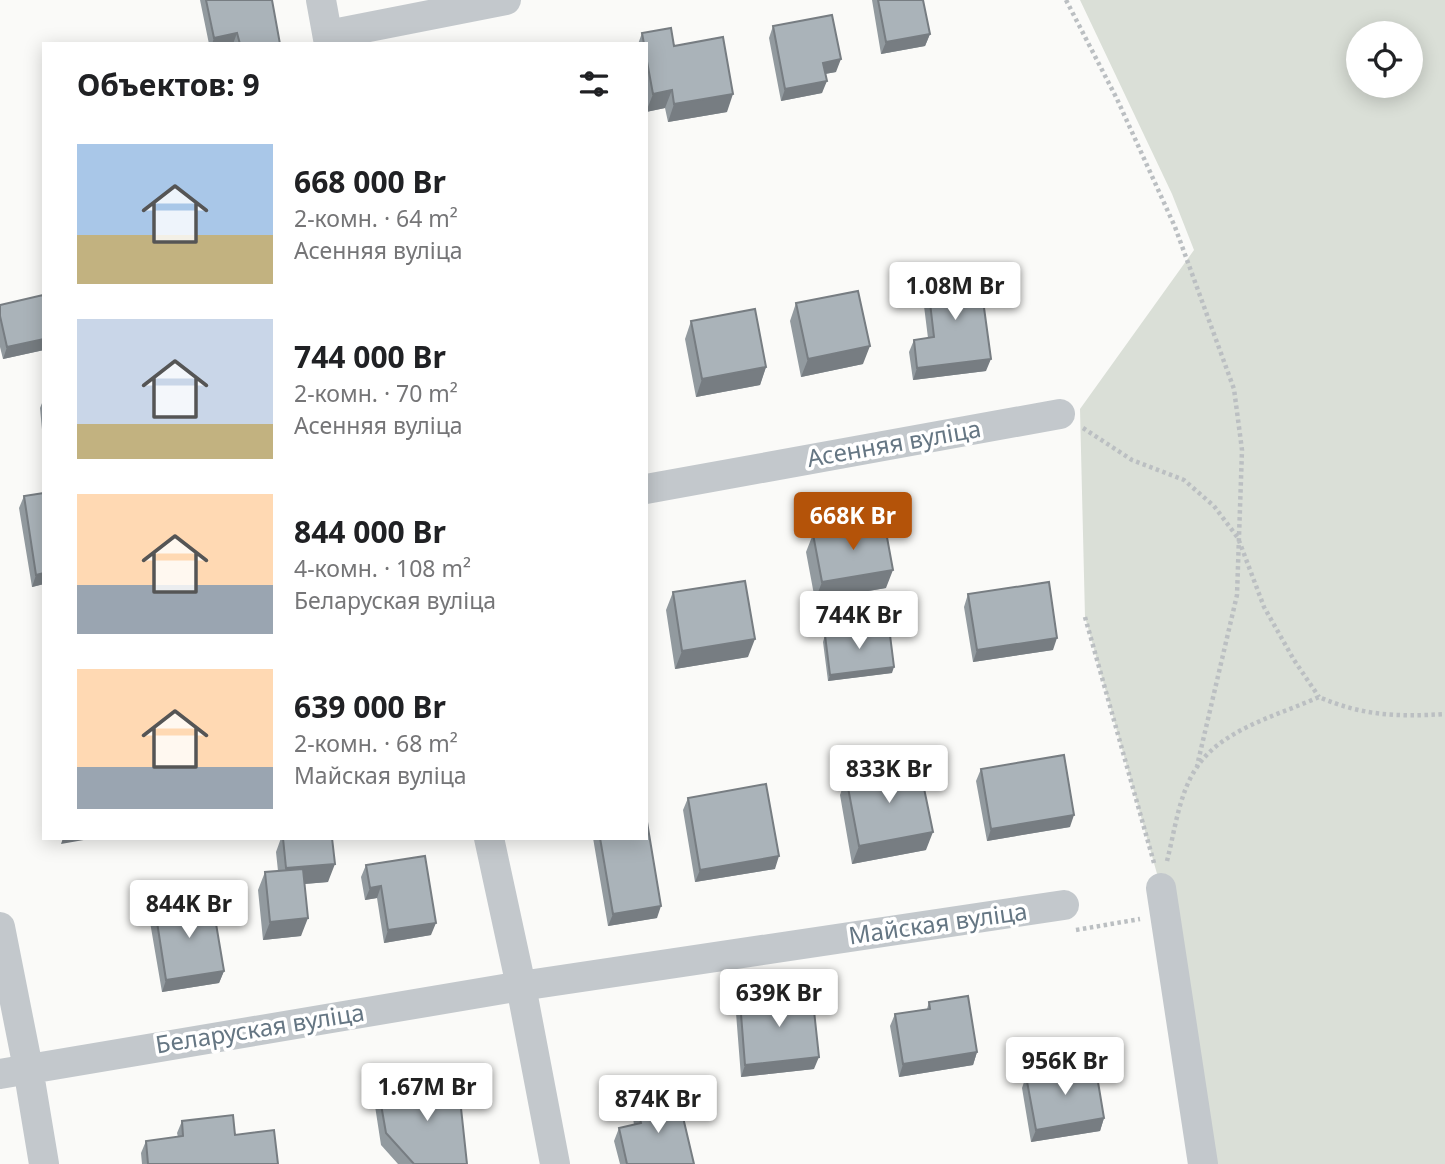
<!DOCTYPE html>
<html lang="ru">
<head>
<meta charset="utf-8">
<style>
	:root { --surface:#fff; --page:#f6f6f6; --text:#202124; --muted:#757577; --accent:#b45309 }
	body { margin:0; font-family:"Noto Sans",sans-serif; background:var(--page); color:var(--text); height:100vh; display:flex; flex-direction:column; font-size:26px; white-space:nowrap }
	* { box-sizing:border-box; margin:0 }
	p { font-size:23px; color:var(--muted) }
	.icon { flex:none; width:38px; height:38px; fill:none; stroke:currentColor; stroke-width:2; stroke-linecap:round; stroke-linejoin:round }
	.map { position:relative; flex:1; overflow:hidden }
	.drawer { position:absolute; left:42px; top:42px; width:606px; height:798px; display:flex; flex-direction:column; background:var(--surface); border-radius:0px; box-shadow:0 4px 18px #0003 }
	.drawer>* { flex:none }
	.tools { position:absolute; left:1346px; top:21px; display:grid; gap:14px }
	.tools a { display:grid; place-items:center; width:77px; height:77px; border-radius:50%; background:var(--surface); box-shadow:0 4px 18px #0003; font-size:35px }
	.price { position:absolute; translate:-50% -60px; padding:0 16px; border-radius:7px; background:#fff; color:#222; font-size:23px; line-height:46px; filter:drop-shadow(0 2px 4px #0008) }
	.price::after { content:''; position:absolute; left:50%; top:42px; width:21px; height:16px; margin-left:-10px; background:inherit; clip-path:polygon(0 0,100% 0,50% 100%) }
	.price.selected { background:var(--accent); color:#fff }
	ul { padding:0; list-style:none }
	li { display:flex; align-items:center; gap:21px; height:175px; padding:0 35px }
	li span { display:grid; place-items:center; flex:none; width:196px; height:140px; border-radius:0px; color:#555 }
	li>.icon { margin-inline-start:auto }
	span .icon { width:84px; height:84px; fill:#fffc; stroke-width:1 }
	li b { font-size:30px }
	h2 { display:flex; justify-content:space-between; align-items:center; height:84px; padding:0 35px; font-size:30px }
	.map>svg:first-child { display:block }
	.green { fill:#dadfd7; fill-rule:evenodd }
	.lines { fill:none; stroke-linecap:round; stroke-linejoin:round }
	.path { stroke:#bbbfc2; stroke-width:4.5; stroke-dasharray:3.5 3.5; stroke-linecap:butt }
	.street { stroke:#c3c8cc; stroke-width:30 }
	.wall { fill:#929a9f }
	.shaded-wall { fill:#777d82 }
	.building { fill:#aab3b9; stroke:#777d82; stroke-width:2 }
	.labels { text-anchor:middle; stroke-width:7; stroke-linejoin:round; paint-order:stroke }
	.street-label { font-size:24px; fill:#657683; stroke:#fff }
</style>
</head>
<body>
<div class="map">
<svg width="1445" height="1164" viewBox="0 0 1445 1164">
	<rect width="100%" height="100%" fill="#fafaf8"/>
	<!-- green -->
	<path class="green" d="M1080 0H1445V1164H1210L1161 888 1085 617 1080 409 1194 250 1172 194ZM1358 33H1410V86H1358Z"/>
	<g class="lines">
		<!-- path -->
		<path class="path" d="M1066 0 1117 99 1175 227 1234 389 1242 450 1237 595 1197 766
			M1083 428 1132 460 1184 480 1214 506 1238 538 1264 607 1294 660 1319 697
			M1085 617 1154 863
			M1167 861C1175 830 1179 793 1197 767 1222 729 1279 715 1319 697 1363 716 1398 717 1445 714
			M1076 930 1140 919"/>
		<!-- street -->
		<path class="street" d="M321 0 329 44
			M328 35 506 0
			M646 489 1060 414
			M489 838 521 986 555 1164
			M1161 888 1203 1164
			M0 927 28 1068 44 1164
			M0 1074 521 986 1064 905"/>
	</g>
	<!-- wall -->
	<path class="wall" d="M200 0H272L280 44H209Z
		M872 0H923L930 34 925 46 881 54Z
		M773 26 836 72 825 74 822 93 781 101 769 38Z
		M642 33 674 46 727 112 668 122 665 108 646 112V44H638Z
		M927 277 986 371 913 380 909 352 914 340 928 338 922 290Z
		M44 296V350L3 359 0 347V305Z
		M796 303 863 364 801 377 790 321Z
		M691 321 766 367 760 385 696 397 685 339Z
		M44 398V451L40 408Z
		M44 493V584L32 587 19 508 24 496Z
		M813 534 886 588 815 600 806 552Z
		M673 592 748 657 675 669 666 610Z
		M968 594 1053 650 973 662 964 607Z
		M825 635 892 673 828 681 823 642Z
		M981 769 1070 827 987 841 976 781Z
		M846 777 926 850 852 864 840 795Z
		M688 798 775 869 695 882 683 810Z
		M281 838H332L328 882 305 884 301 936 263 940 258 890 265 872 278 871 276 852Z
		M593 838H646L657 918 608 926Z
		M366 865 431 935 384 943 377 898 365 900 361 877Z
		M155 909 224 971 219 983 162 992 150 922Z
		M740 1001 814 1069 741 1077 736 1013Z
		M929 1002 977 1052 973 1065 899 1077 890 1026 895 1014 927 1009Z
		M1026 1076 1104 1118 1100 1131 1031 1142 1022 1088Z
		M379 1093 467 1164H398L381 1145 375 1106Z
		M637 1106 694 1164H620L614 1141 619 1128 634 1125 633 1118Z
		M182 1121 235 1135 278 1164H142L141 1153 146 1141 178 1137 177 1133Z"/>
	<!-- shaded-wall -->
	<path class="shaded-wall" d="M237 33 233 44H212L214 38Z
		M930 34 925 46 881 54 886 42Z
		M841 59 836 72 819 75 823 63Z
		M827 81 822 93 781 101 785 89Z
		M672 90 665 108 646 112 653 94Z
		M733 94 727 112 668 122 674 104Z
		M44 339V350L3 359 7 347Z
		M870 346 863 364 801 377 808 359Z
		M991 359 986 371 913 380 917 368Z
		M766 367 760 385 696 397 702 379Z
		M893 570 886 588 815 600 822 582Z
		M44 573V584L32 587 36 575Z
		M1057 638 1053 650 973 662 977 650Z
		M755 639 748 657 675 669 682 651Z
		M894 667 892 673 828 681 830 675Z
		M1074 815 1070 827 987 841 991 829Z
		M933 832 926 850 852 864 859 846Z
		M63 838H95L61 844Z
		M779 856 775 869 695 882 700 870Z
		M335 864 328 882 279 886 286 868Z
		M381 886 377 898 365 900 370 888Z
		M661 906 657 918 608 926 613 914Z
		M308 918 301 936 263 940 270 922Z
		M436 923 431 935 384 943 388 930Z
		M224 971 219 983 162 992 166 980Z
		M977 1052 973 1065 899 1077 903 1064Z
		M819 1057 814 1069 741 1077 745 1065Z
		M1104 1118 1100 1131 1031 1142 1036 1130Z"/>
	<!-- building -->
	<path class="building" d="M206 0H272L280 44H240L237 33 214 38Z
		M878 0H923L930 34 886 42Z
		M832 15 841 59 823 63 827 81 785 89 773 26Z
		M671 28 674 46 723 37 733 94 674 104 672 90 653 94 646 56V44H644L642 33Z
		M979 271 991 359 917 368 914 340 934 337 927 277Z
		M858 291 870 346 808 359 796 303Z
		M43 295 44 339 7 347 0 316V305Z
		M755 309 766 367 702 379 691 321Z
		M44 493V573L36 575 24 496Z
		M884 521 893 570 822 582 813 534Z
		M745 581 755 639 682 651 673 592Z
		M1049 582 1057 638 977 650 968 594Z
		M889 627 894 667 830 675 825 635Z
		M1064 755 1074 815 991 829 981 769Z
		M919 764 933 832 859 846 846 777Z
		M766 784 779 856 700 870 688 798Z
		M646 816 661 906 613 914 600 838H646Z
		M283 838H332L335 864 286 868Z
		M425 856 436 923 388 930 381 886 370 888 366 865Z
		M303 869 308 918 270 922 265 872Z
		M212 900 224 971 166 980 155 909Z
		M812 992 819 1057 745 1065 740 1001Z
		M968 996 977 1052 903 1064 895 1014 930 1009 929 1002Z
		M1095 1064 1104 1118 1036 1130 1026 1076Z
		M458 1080 467 1164H414L386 1133 379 1093Z
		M678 1096 694 1164H627L619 1128 641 1123 637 1106Z
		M233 1115 235 1135 274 1130 278 1164H148L146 1141 183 1136 182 1121Z"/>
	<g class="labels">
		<!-- street labels -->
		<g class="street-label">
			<text transform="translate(894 444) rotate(-10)" y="8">Асенняя вуліца</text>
			<text transform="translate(938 924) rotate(-8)" y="8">Майская вуліца</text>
			<text transform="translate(260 1029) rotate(-9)" y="8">Беларуская вуліца</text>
		</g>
	</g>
</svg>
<div class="tools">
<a><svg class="icon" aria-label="locate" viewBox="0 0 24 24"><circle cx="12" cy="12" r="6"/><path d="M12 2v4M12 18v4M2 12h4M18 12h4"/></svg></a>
</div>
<b class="price" style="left:955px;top:322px">1.08M Br</b>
<b class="price selected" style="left:853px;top:552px">668K Br</b>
<b class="price" style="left:859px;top:651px">744K Br</b>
<b class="price" style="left:889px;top:805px">833K Br</b>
<b class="price" style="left:189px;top:940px">844K Br</b>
<b class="price" style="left:779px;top:1029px">639K Br</b>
<b class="price" style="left:1065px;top:1097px">956K Br</b>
<b class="price" style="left:427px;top:1123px">1.67M Br</b>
<b class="price" style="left:658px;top:1135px">874K Br</b>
<section class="drawer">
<h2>Объектов: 9<svg class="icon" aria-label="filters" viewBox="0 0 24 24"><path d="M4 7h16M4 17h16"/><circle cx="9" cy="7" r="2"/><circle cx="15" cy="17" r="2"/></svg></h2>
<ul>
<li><span style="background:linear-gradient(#a9c7e8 65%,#c2b280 0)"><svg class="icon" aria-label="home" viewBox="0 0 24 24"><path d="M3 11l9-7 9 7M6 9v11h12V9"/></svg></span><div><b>668 000 Br</b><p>2-комн. · 64 m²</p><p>Асенняя вуліца</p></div></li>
<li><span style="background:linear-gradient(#c9d6e8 75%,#c2b280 0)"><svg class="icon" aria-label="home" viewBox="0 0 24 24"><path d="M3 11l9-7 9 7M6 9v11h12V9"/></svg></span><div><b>744 000 Br</b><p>2-комн. · 70 m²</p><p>Асенняя вуліца</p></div></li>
<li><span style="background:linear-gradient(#ffd9b3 65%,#9aa5b1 0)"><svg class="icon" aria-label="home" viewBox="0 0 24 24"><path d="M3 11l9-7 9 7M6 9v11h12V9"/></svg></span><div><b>844 000 Br</b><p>4-комн. · 108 m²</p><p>Беларуская вуліца</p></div></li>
<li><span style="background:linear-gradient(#ffd9b3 70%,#9aa5b1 0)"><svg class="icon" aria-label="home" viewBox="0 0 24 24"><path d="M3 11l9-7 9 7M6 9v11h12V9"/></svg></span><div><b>639 000 Br</b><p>2-комн. · 68 m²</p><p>Майская вуліца</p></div></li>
</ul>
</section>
</div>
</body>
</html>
